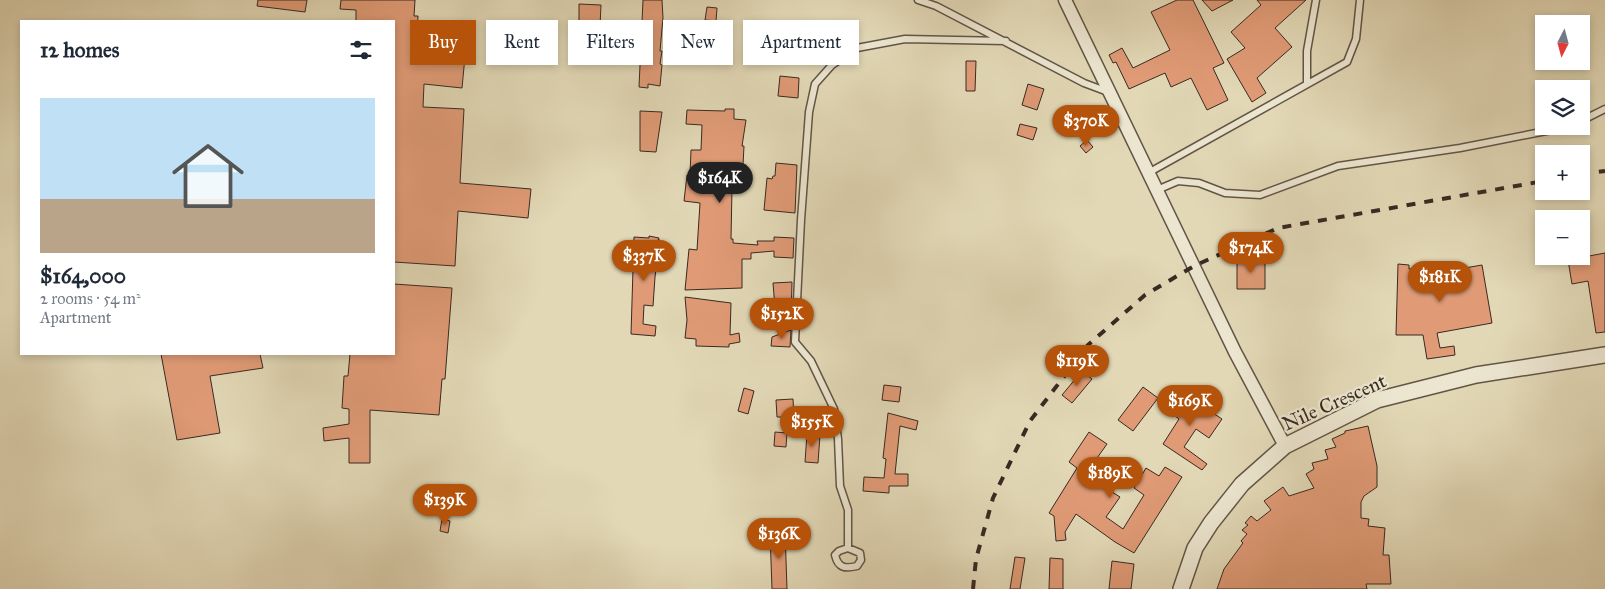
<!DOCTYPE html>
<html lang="en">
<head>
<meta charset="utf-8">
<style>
	:root { --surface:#fff; --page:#f2f2f3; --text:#1f2937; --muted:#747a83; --line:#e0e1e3; --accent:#b45309 }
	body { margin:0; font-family:"IM FELL Great Primer",serif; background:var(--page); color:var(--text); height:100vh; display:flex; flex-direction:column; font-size:19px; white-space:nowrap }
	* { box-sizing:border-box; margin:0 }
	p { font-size:16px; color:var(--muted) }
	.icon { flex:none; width:28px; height:28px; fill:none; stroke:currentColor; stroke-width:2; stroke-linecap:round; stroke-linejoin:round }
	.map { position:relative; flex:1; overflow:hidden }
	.sheet { position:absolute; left:20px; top:20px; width:375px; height:335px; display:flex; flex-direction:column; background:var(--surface); border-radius:0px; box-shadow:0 2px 8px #0003 }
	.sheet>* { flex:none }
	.banner { position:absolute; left:410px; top:20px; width:475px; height:45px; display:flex; gap:10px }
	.needle { width:32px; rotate:186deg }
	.buttons { position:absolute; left:1535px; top:15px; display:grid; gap:10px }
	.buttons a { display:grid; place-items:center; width:55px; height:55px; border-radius:0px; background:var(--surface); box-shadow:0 2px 8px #0003; font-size:25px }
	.price { position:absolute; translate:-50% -42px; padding:0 11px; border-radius:18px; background:var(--accent); color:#fff; font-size:16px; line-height:32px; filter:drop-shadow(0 1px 2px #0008) }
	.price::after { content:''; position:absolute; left:50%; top:30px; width:15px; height:11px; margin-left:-8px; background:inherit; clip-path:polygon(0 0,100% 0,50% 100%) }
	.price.selected { background:#222; color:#fff }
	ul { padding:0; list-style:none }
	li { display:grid; align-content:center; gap:10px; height:265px; padding:0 20px }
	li+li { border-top:1px solid var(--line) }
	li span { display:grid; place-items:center; height:155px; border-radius:0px; color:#555 }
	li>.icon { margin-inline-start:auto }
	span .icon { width:90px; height:90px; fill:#fffc; stroke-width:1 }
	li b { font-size:21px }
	h2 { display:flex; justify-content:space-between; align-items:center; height:60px; padding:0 20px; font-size:21px }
	.tag { padding:0 18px; border-radius:0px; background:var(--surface); box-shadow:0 2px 8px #0003; font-size:18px; line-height:45px }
	.tag.selected { background:var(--accent); color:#fff }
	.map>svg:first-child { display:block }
	.building { fill:#e09b76; stroke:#382922 }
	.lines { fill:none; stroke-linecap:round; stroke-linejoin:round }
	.service-casing { stroke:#625547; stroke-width:9 }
	.minor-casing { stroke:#625547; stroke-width:15 }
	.tertiary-casing { stroke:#625547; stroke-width:18 }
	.service { stroke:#ece6d0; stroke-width:6 }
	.minor { stroke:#ece6d0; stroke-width:12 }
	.tertiary { stroke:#ece6d0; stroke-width:15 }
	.rail { stroke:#382922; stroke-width:4; stroke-dasharray:9 9; stroke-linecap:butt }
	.labels { text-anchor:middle; stroke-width:4.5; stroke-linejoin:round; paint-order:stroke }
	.street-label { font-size:20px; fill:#382922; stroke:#ece6d0 }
</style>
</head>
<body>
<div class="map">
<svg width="1605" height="589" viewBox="0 0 1605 589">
	<rect width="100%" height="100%" fill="#e2d8b6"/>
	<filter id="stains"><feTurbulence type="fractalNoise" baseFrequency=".004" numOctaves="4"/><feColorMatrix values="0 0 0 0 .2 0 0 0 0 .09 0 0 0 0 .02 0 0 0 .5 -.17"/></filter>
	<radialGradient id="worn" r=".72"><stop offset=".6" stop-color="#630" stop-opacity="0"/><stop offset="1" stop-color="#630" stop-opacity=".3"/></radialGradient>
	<!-- building -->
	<path class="building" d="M258 0H307L305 12 257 6Z
		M341 0H415L414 16H418L416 53 439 54 442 22 468 25 462 88 424 84 423 107 464 109 460 183 531 189 528 218 458 211 455 266 394 262V21H356V10L340 9Z
		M643 0H662L663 18 660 51H662L660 64 662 65 660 86 648 84V88L639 87Z
		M1177 0H1193L1224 63 1213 68 1228 100 1207 110 1191 78 1171 87 1165 73 1129 89 1116 62 1113 63 1109 55 1122 48 1133 68 1170 50 1151 12Z
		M1202 0H1233L1212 11Z
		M1257 0H1306L1275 28 1292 47 1257 78 1266 93 1252 102 1227 59 1245 48 1231 32 1261 5Z
		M579 4 601 5 600 26 579 25Z
		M707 7 717 8 716 21 705 20Z
		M966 61H976L975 91H966Z
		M780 76 799 78 798 98 778 96Z
		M1028 84 1044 89 1037 110 1022 105Z
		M725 109H734V119L746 120 742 146H744L743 165H746V188H732L731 239H733V243L758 245 757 241H774V237L794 238 793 258 774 257V251L751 253V259H742V288L685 290 689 249 697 250 700 203 684 201 687 175H690L691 150H701L702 125 686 124 687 110 725 111Z
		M640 111 662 112 656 152 640 151Z
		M1020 124 1037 128 1033 140 1017 135Z
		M1087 140 1093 147 1086 153 1080 146Z
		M776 163 797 165 795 213 764 210 767 178 772 179 773 176H775Z
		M649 236 659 238 658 240H660L655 277 653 306 644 305 643 324 656 326 655 336 631 334 634 237 649 238Z
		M1605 253V332L1596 333 1588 281 1572 284 1568 260Z
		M1237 260H1265V289H1237Z
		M1398 264 1409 265V269L1441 264 1442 272 1482 265 1492 323 1437 333 1440 348 1454 346 1455 355 1427 359 1423 335H1396Z
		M792 282 791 319H770V308H775L773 283Z
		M394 284 452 288 445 379H442L439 415 370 410V463H349V438L324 441 323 428 349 424V409L342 408 344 376H348L350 354H394Z
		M685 297 731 303 730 335 739 333 740 342 729 344V347L696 346V339L685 338 687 320Z
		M791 330 790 347 771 346 772 337Z
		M161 354H260L263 368 210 376 220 433 177 440Z
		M1082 371 1092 379 1072 403 1062 395Z
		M884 385 901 387 899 402 882 400Z
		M1143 387 1158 398 1133 431 1118 420Z
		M744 388 754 391 748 414 738 411Z
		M1183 393 1222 419 1209 438 1196 429 1184 447 1207 464 1202 470 1163 444 1179 419 1170 412Z
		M793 399 794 417H777L776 400Z
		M888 413 918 421 916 430 900 426 895 474H908V486H889V493L863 491 864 477 884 478 886 459 883 458Z
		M1368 426 1377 466V487L1364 496 1361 502V518L1369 519 1368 526 1385 528 1383 555H1389L1391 584H1366L1367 589H1217L1224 569 1243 543 1241 541 1247 534 1242 530 1248 525 1245 523 1251 516 1257 521 1271 510 1264 501 1283 487 1289 496 1314 488 1306 474 1314 469 1312 463 1328 459 1325 450 1336 447 1332 439 1345 433V431Z
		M775 432 787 433 786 447 774 446Z
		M1089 432 1107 444 1085 475 1120 497 1106 517 1123 529 1144 495 1134 488 1146 468 1159 476 1165 467 1182 477 1134 553 1115 542 1076 514 1065 532 1066 540 1056 541 1054 516 1049 513 1077 468 1069 462Z
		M807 434 820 435 818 463 805 462Z
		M442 519 450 521 448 533 440 531Z
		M785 531 787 589H772L770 532Z
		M1015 557 1025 558 1020 589H1010Z
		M1050 558 1063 559V589H1049Z
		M1112 561 1134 564 1131 589H1109Z"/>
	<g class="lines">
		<defs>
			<path id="service" d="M918 0 936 6 1084 83 1108 92
				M1307 84V51L1316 0
				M1581 121 1605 109
				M1148 173 1347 62 1356 39 1360 0
				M1157 190 1178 181 1199 183 1225 193 1260 195 1338 166 1460 148 1572 126
				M848 548V510L840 486 838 439 834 409 811 361 795 342 801 220 809 112 815 84 832 65 857 48 905 39 1006 41
				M848 548 860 553 861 560 857 566C845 569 838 568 835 555L839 551Z"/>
			<path id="minor" d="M1065 0 1235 352 1285 446"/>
			<path id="tertiary" d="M1181 589 1195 548 1211 523 1242 484 1285 446 1377 400 1476 375 1605 355"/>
		</defs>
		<!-- service casing -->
		<use href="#service" class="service-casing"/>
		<!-- minor casing -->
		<use href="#minor" class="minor-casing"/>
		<!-- tertiary casing -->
		<use href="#tertiary" class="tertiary-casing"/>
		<!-- service -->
		<use href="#service" class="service"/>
		<!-- minor -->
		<use href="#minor" class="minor"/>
		<!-- tertiary -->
		<use href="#tertiary" class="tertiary"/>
		<!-- rail -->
		<path class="rail" d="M1581 174 1605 171
			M973 589 976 559 993 498 1030 421 1088 345 1145 295 1194 266 1278 228 1544 181"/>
	</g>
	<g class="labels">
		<!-- street labels -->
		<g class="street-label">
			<text transform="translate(1334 402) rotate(-24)" y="7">Nile Crescent</text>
		</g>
	</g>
	<rect width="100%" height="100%" filter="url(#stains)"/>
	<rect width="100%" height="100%" fill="url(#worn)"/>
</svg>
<div class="buttons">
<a><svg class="needle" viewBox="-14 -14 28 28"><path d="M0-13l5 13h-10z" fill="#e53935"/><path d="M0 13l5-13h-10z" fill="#747a83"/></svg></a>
<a><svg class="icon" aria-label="layers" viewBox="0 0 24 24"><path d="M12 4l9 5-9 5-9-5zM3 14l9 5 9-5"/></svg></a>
<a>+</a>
<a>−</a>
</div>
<b class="price" style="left:1086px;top:147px">$370K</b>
<b class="price selected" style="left:720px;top:204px">$164K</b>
<b class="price" style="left:1251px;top:274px">$174K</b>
<b class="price" style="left:644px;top:282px">$337K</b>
<b class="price" style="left:1440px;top:303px">$181K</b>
<b class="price" style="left:782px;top:340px">$152K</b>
<b class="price" style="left:1077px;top:387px">$119K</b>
<b class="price" style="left:1190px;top:427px">$169K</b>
<b class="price" style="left:812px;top:448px">$155K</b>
<b class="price" style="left:1110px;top:499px">$189K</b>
<b class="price" style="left:445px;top:526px">$139K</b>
<b class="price" style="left:779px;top:560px">$136K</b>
<div class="banner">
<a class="tag selected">Buy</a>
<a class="tag">Rent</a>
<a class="tag">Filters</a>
<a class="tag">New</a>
<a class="tag">Apartment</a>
</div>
<section class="sheet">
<h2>12 homes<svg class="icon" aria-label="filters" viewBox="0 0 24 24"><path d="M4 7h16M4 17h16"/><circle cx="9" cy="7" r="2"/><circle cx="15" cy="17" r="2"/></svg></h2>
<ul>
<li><span style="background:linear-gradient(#bfe0f5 65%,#b9a48a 0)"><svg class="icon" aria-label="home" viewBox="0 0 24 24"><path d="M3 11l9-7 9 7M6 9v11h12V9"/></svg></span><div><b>$164,000</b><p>2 rooms · 54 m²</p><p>Apartment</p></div></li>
</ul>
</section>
</div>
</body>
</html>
